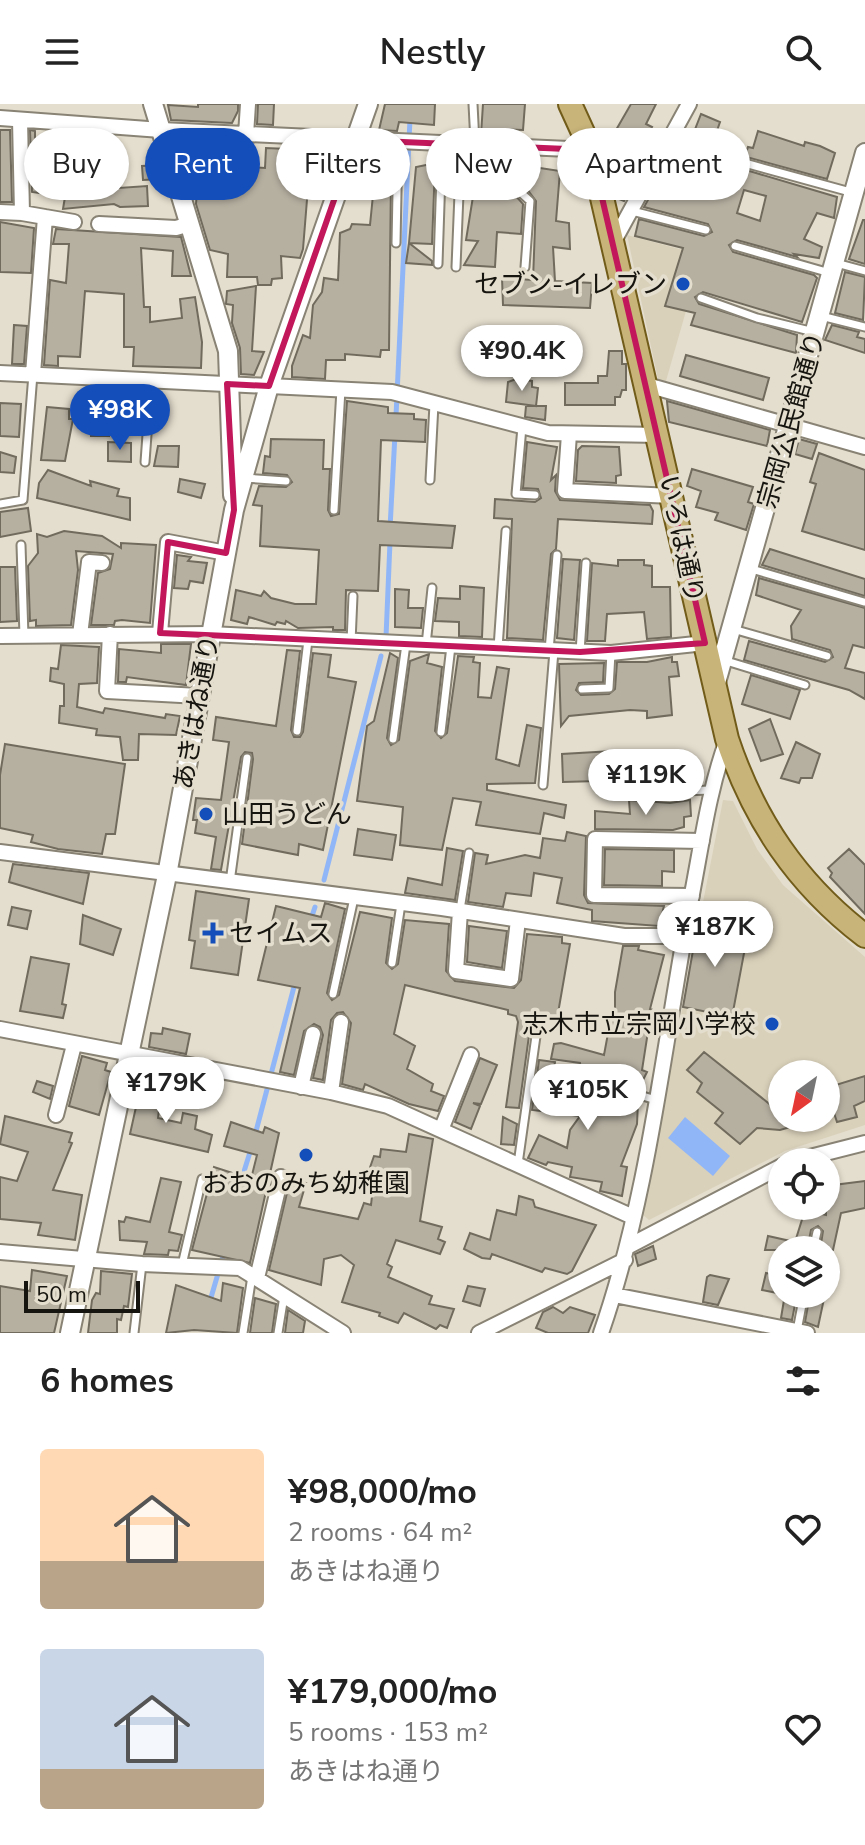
<!DOCTYPE html>
<html lang="en">
<head>
<meta charset="utf-8">
<style>
	:root { --surface:#fff; --page:#f6f6f6; --text:#222; --muted:#767676; --accent:#144eba }
	body { margin:0; font-family:"Nunito Sans","Noto Sans JP",sans-serif; background:var(--page); color:var(--text); height:100vh; display:flex; flex-direction:column; font-size:30px; white-space:nowrap }
	* { box-sizing:border-box; margin:0 }
	p { font-size:26px; color:var(--muted) }
	.icon { flex:none; width:44px; height:44px; fill:none; stroke:currentColor; stroke-width:2; stroke-linecap:round; stroke-linejoin:round }
	.map { position:relative; height:1229px; overflow:hidden }
	.sheet { display:flex; flex-direction:column; background:var(--surface); flex:1 }
	.sheet>* { flex:none }
	.hud { position:absolute; left:24px; top:24px; width:818px; height:72px; display:flex; gap:16px }
	.needle { width:52px; rotate:213deg }
	.buttons { position:absolute; left:768px; top:956px; display:grid; gap:16px }
	.buttons a { display:grid; place-items:center; width:72px; height:72px; border-radius:50%; background:var(--surface); box-shadow:0 2px 6px #0004; font-size:40px }
	.scale { position:absolute; left:24px; bottom:20px; width:116px; box-sizing:border-box; padding-left:8px; border:4px solid #17150f; border-top:0; font-size:22px; line-height:28px; white-space:nowrap; color:#17150f; -webkit-text-stroke:6px #e4dece; paint-order:stroke }
	.price { position:absolute; translate:-50% -68px; padding:0 18px; border-radius:28px; background:#fff; color:#222; font-size:26px; line-height:52px; filter:drop-shadow(0 2px 4px #0008) }
	.price::after { content:''; position:absolute; left:50%; top:48px; width:24px; height:18px; margin-left:-12px; background:inherit; clip-path:polygon(0 0,100% 0,50% 100%) }
	.price.on { background:var(--accent); color:#fff }
	ul { padding:0; list-style:none }
	li { display:flex; align-items:center; gap:24px; height:200px; padding:0 40px }
	li span { display:grid; place-items:center; flex:none; width:224px; height:160px; border-radius:8px; color:#555 }
	li>.icon { margin-inline-start:auto }
	span .icon { width:96px; height:96px; fill:#fffc; stroke-width:1 }
	li b { font-size:34px }
	h2 { display:flex; justify-content:space-between; align-items:center; height:96px; padding:0 40px; font-size:34px }
	.chip { padding:0 28px; border-radius:36px; background:var(--surface); box-shadow:0 2px 6px #0004; font-size:28px; line-height:72px }
	.chip.on { background:var(--accent); color:#fff }
	header { display:flex; justify-content:space-between; align-items:center; height:104px; padding:0 40px; background:var(--surface); font-size:36px; font-weight:600 }
	.map>svg:first-child { display:block }
	.built { fill:#dad1ba; fill-rule:evenodd }
	.water { fill:#91b6f7 }
	.lines { fill:none; stroke-linecap:round; stroke-linejoin:round }
	.stream { stroke:#91b6f7; stroke-width:5 }
	.building { fill:#b6b0a1; stroke:#706b5d; stroke-width:2; fill-rule:evenodd }
	.service-casing { stroke:#888374; stroke-width:11 }
	.minor-casing { stroke:#888374; stroke-width:18 }
	.tertiary-casing { stroke:#888374; stroke-width:22 }
	.primary-casing { stroke:#725c1a; stroke-width:26 }
	.service { stroke:#fff; stroke-width:7 }
	.minor { stroke:#fff; stroke-width:14 }
	.tertiary { stroke:#fff; stroke-width:18 }
	.primary { stroke:#c8b479; stroke-width:22 }
	.marked { fill:none; stroke:#c2185b; stroke-width:6; stroke-linejoin:round }
	.poi-dot { fill:#144eba; stroke:#e4dece; stroke-width:3 }
	.labels { text-anchor:middle; stroke-width:7; stroke-linejoin:round; paint-order:stroke }
	.poi-label { font-size:26px; fill:#17150f; stroke:#e4dece; text-anchor:end }
	.street-label { font-size:26px; fill:#17150f; stroke:#e4dece }
</style>
</head>
<body>
<header><svg class="icon" aria-label="menu" viewBox="0 0 24 24"><path d="M4 6h16M4 12h16M4 18h16"/></svg>Nestly<svg class="icon" aria-label="search" viewBox="0 0 24 24"><circle cx="10" cy="10" r="6"/><path d="M15 15l6 6"/></svg></header>
<div class="map">
<svg width="865" height="1229" viewBox="0 0 865 1229">
	<rect width="100%" height="100%" fill="#e4dece"/>
	<!-- built -->
	<path class="built" d="M627 131 702 151 666 277 658 275Z
		M723 696 733 697 757 745 783 781 865 853V1021L785 1047 649 1116 642 1110ZM782 970H826V1014H782Z"/>
	<!-- water -->
	<path class="water" d="M685 1013 730 1052 713 1072 668 1034Z"/>
	<g class="lines">
		<!-- stream -->
		<path class="stream" d="M396 312 410 15
			M390 424 395 330
			M386 533 390 438
			M324 776 381 552
			M311 815 315 803
			M255 1031 295 879
			M241 1077 251 1045
			M210 1197 224 1149"/>
	</g>
	<!-- building -->
	<path class="building" d="M198 0H238V7L232 19 171 16 168 1 198 3Z
		M258 0H274L273 21 257 20Z
		M385 0H435L434 21 399 18 397 27 379 26Z
		M483 0H525L523 26 496 25V32L481 31Z
		M631 0H656L646 20 652 23 638 46 643 48 631 73 636 76 624 97 619 95 618 88 624 73 615 68 622 53 605 45Z
		M701 10 720 18 712 41 746 49 748 43 753 44 758 27 804 42 805 38 820 42 835 49 827 75 743 52 735 57 739 64 837 93 834 114 817 109 804 135 822 143 819 154 794 150 797 153 737 136 729 141 733 148 814 171 817 174 802 218 703 188 695 193 699 200 797 231 796 249 691 221 695 209 665 202 683 144 635 132 639 115 704 132 712 128 708 120 644 103 653 87 658 90 664 71H675V66L707 77 715 74 712 65 677 53 682 36 690 38ZM744 86 766 92 760 117 737 109Z
		M0 26H10L12 98H0Z
		M30 26 35 27V43L71 46 70 64 118 61 119 84 147 82 148 102 120 103 114 100 63 105 65 93 32 88Z
		M177 38 215 42 214 61 265 64 266 44 311 46 303 145 300 154 281 152 282 174 272 175 271 181H258L257 173H227L228 150 210 146 196 100 197 87 192 86Z
		M159 61 162 75 143 76 142 62Z
		M426 61H435L432 140 409 139 416 63Z
		M502 62 516 64 514 90 523 100 521 130 497 128 495 163 464 161 478 137 466 136 475 80 468 79 472 65 502 68Z
		M540 64 560 67 556 117 569 119 570 145 553 143 555 177 592 179 590 204 503 201 502 174 533 176 536 97 527 85 529 66Z
		M375 71 391 74 389 246H381L380 253 345 250V256H326L325 275 292 273V262L303 231 310 234 313 201 322 188 324 174 338 176 340 129 350 125 352 120 370 121Z
		M863 116H865V160L849 155Z
		M0 118 34 124 31 169 0 168Z
		M56 125 181 133 191 172H172L173 147 141 144 144 203H150V218L182 214 180 195 195 193 202 238 201 264 133 262 134 243H124V190L85 187 80 253 58 252V262L44 261 50 176 66 179 69 140H53Z
		M409 139 432 157V161L406 159Z
		M845 168 865 173 863 216 835 209Z
		M256 182 252 247 264 248 254 271 241 270 240 244 232 219 233 201 226 200 227 187Z
		M14 221 27 222 24 260H12Z
		M832 221 859 228 857 233 865 235V249L825 236Z
		M609 247H622V260H626V286H622L620 293H615V301H565V279H598V272H607Z
		M686 251 769 274 763 296 680 272Z
		M516 275 532 277V283L538 284 536 302 506 298 508 278Z
		M117 290 141 291 139 312 109 309 112 292Z
		M347 297 388 303V309L414 310V315L426 316 425 338 381 336 378 417 455 422 452 444 380 441 378 487 346 486 345 526H333V523L298 524 286 517 285 520 277 518 275 521 249 513 247 520 231 516 236 486 261 492 264 487 271 494 295 500H316L319 446 260 442 262 402 253 401 259 382 286 383 292 378 287 371 263 369 265 352 270 353 271 335 324 336 323 365H330L328 406 331 412 339 410Z
		M667 297 770 326 767 342 669 318Z
		M0 299 21 300 19 333 0 332Z
		M526 302H546L545 316 525 313Z
		M47 303 69 305V315H73L65 357 41 356Z
		M90 315 107 316 109 332H91Z
		M799 335 817 340 812 355 795 350Z
		M108 338 131 339V358L108 357Z
		M527 338 557 343 551 376 556 371 555 387 560 396 650 401 653 407 652 420 558 415 556 445 551 450 543 536 507 534 512 415 494 414 495 395 535 398 541 394 538 385 523 384Z
		M158 342H179L178 363 154 362Z
		M582 342 619 343 621 371 616 372V379L576 377 578 346Z
		M0 348 16 353 14 369 0 368Z
		M819 349 865 366V446L802 427 816 380 810 378Z
		M692 365 753 383 748 398 754 400 746 426 715 416 718 409 696 403 701 387 687 382Z
		M48 366 91 382 90 377 119 385 117 392 130 394V416L37 394 39 379Z
		M180 375 205 380 201 394 178 388Z
		M28 404 31 427 0 433V408Z
		M64 427 102 432 121 444V439L156 441 150 519 122 516 115 517 114 521H91L98 469 110 465 113 450 76 447 78 466 71 521 36 522V516L30 517 28 462 38 449 37 430 47 433Z
		M770 445 865 475V492L762 461Z
		M177 451 191 453 188 457 207 459 203 479 190 477 188 485 174 484Z
		M563 455 580 456 574 536 557 534Z
		M618 456H644V461L652 462V483H670L671 533 647 535 644 508 607 510 605 537H587L592 459 618 462Z
		M0 463H15L17 517 0 518Z
		M759 474 865 504V544L853 541 845 564 865 569V595L849 586 744 556 749 537 825 558 833 553 830 546 792 535 791 522 801 506 756 491Z
		M460 482 484 484 482 533 459 532V518L435 517 438 494 460 495Z
		M395 485 409 486 408 504H423L421 524 395 523Z
		M161 540H191L186 581 127 573 126 578H118L119 545 161 549Z
		M61 541 99 543 97 579 79 580 77 603 103 609 105 604 165 614 166 610 180 612 176 631 139 630 138 656H123L120 633 96 631 97 625 59 619 60 602H64V580L50 577 51 564 58 565Z
		M287 546 300 547 291 626 294 633H300L303 628 313 549 331 551 328 573 356 578 323 746 299 740 298 751 242 740 253 655 252 649 245 648 241 653 221 766 211 765 216 733 195 729 197 716H193L196 694 221 696 229 638 213 636 216 613 276 622Z
		M390 549 398 554 387 634 391 641 399 636 410 557 429 550 427 559 442 563 435 627 441 634 447 629 458 552 474 553 473 558 480 559 478 593 491 594 497 563 509 565 496 655 519 662 527 621 541 624 535 679 487 680V686L566 701 564 714 544 709 540 730 476 721 481 698 453 694 442 746 400 741 403 703 357 697 367 622 374 617Z
		M672 553V558H677L679 572 669 573 672 611 647 614V607L630 606 569 612 561 622 559 560 604 559 603 578 579 579 576 586 581 591 609 590 615 585 617 558H647Z
		M751 571 800 586 790 615 742 600Z
		M770 615 783 650 761 657 749 625Z
		M796 638 820 650 812 674H801L799 679 781 674Z
		M5 640 125 660 115 730H106L102 750 58 745 31 738 33 731 0 724V671Z
		M630 646 634 676 563 678 562 650Z
		M629 696 670 699 690 696 691 712 684 713V723L673 726 595 725V707L630 710Z
		M358 725 396 731 392 756 354 751Z
		M567 728 586 732 584 791 588 799 664 802 659 822 592 817V806L557 799 562 774 534 769 531 792 506 789 503 803 468 798 475 749 488 751 486 760 525 751 540 754 543 734 565 737Z
		M447 744 463 747 455 796 405 789 408 774 442 781Z
		M605 745 674 746V768L662 767V782L604 781Z
		M849 745 865 761V810L830 773 832 769 828 764Z
		M13 760 89 769 83 800 9 778Z
		M196 787 249 795 238 871 191 864 195 837 189 836Z
		M325 799 345 805 327 889 332 896 339 891 360 808 392 814 386 859 392 865 398 860 405 816 449 820 446 867 455 877 514 884 521 876 527 830 562 833V839L570 840 557 915 532 910 519 1004 506 1003 518 918 516 912 508 910V906L405 881 394 930 415 942 407 965 433 980 431 987 444 992 438 1007 409 1000 365 980 363 986 342 980 351 919 343 908 337 909 331 916 323 976 313 974 323 931 320 923 314 920 304 927 294 971 280 968 300 884 258 876 276 802 321 813Z
		M12 803 31 807 27 825 8 821Z
		M83 811 121 825 113 851 80 840Z
		M698 818 748 828 732 913 683 903Z
		M469 822 507 827 502 864 467 858Z
		M623 842H639L638 846 664 851 650 905 656 907 653 922 649 921 642 966 647 968 639 984 581 967 580 959 551 955 554 940 561 939 604 951 612 908 615 910V888Z
		M31 853 69 860 62 900 66 901 63 914 20 907Z
		M163 924 190 930 186 950 149 943 151 929 162 930Z
		M704 948 772 1002 782 998V1014L811 1017 780 1026 757 1024 740 1040 715 1019 723 1009 697 988 702 979 687 966Z
		M82 952 107 959 105 966 111 968 99 1011 69 1002Z
		M480 954 497 961 481 1000 473 999 480 1002 471 1025 455 1018Z
		M539 956 555 958 549 994 572 996 577 979 638 998 637 1020 621 1062 627 1063 622 1092 600 1087 602 1078 570 1073 572 1063 548 1058 546 1061 528 1054 539 1031 567 1044 570 1026 580 1012 532 1006Z
		M865 972V997L854 1002 857 1013 837 1018 834 1009 826 1012V984Z
		M37 977 53 982 50 995 33 988Z
		M140 985 161 989 158 1014 181 1019 183 1009 197 1012 195 1025 212 1031 208 1048 130 1030Z
		M5 1012 72 1029 69 1038 72 1039 53 1086 82 1091 75 1136 38 1131 41 1119 0 1115V1073L17 1077 28 1048 0 1040Z
		M503 1013 517 1020 514 1041 501 1040Z
		M231 1018 263 1029 265 1023 279 1029 250 1159 192 1146 214 1063 251 1075 257 1051 224 1042Z
		M409 1030 433 1035 420 1117 442 1123 438 1135 445 1138 440 1150 396 1136 387 1160 392 1163 388 1173 432 1192 429 1200 454 1205 447 1224 440 1221 436 1225 404 1209 398 1219 379 1212 380 1209 342 1198 354 1161 341 1151 324 1155 321 1181 269 1166 290 1076 306 1079 299 1103 358 1115 364 1099 371 1101 374 1074 367 1072 374 1052 380 1053 381 1045 406 1048Z
		M161 1074 181 1078 169 1128 182 1131 178 1147 169 1146 168 1151 144 1150 147 1138 120 1136 119 1117 124 1118 126 1113 150 1118Z
		M865 1077V1104L841 1109 833 1146H820L823 1127 818 1122 811 1126 807 1146H765L768 1132 795 1138 805 1106 826 1111V1082Z
		M519 1092 533 1096 535 1103 596 1121 572 1167 567 1170 545 1164 542 1168 492 1150 490 1155 482 1154 464 1145 470 1129 490 1136 497 1106 516 1111Z
		M653 1142 656 1155 638 1162 635 1150Z
		M32 1166 67 1172 54 1229H0V1182L30 1187Z
		M101 1167 132 1170 128 1203 124 1202 121 1216 117 1215V1229H88L92 1196 96 1189 100 1190Z
		M766 1169 782 1172V1190L762 1186Z
		M710 1171 729 1175 718 1201 703 1198 707 1173Z
		M223 1179 243 1184 237 1229 194 1226 166 1229 176 1181 221 1197Z
		M468 1182 485 1185 480 1202 463 1197Z
		M785 1190H797L792 1216 781 1214Z
		M810 1190H825L818 1223 805 1218Z
		M255 1194 276 1200 272 1229H250Z
		M553 1203 563 1209 570 1203 595 1211 588 1229H548L536 1224 543 1208Z
		M288 1206 305 1217 303 1229H285Z"/>
	<g class="lines">
		<defs>
			<path id="service" d="M473 0 475 39
				M524 44 520 88 530 97 525 163
				M662 55 709 71
				M741 58 854 89
				M632 107 706 126
				M396 139 398 38
				M735 142 830 169
				M836 159 865 167
				M438 160 442 40
				M456 163 461 41
				M701 194 757 214 814 228
				M821 212 865 223
				M522 323 516 390 535 391
				M145 358 151 276
				M244 374 286 377
				M430 376 434 300
				M0 400 23 396 33 270
				M334 406 341 285
				M21 441 24 532
				M748 464 864 498
				M733 525 827 552
				M351 538 353 492
				M426 541 432 484
				M498 544 506 427
				M549 547 557 451
				M580 548 586 459
				M723 556 805 581
				M582 585 609 584 611 549
				M297 627 308 536
				M441 628 451 542
				M393 635 406 540
				M543 681 554 547
				M625 689 711 686
				M230 778 247 654
				M460 806 469 749
				M392 859 401 800
				M333 890 354 794
				M576 972 656 996
				M518 1060 536 932
				M813 1146 817 1128
				M182 1161 202 1075
				M797 1227 804 1190
				M134 1229 142 1160
				M243 1229 252 1172
				M278 1229 284 1192"/>
			<path id="minor" d="M0 14 161 26 591 46
				M20 16 22 109 45 113 33 270
				M246 31 248 0
				M0 108 22 109
				M45 113 74 118
				M99 120 176 124 190 120
				M614 137 689 0
				M0 269 392 288 548 329 659 331
				M647 281 865 343
				M569 330 565 387 672 392
				M160 529 168 438 226 449
				M110 530 107 587 199 592
				M80 531 89 458 102 459
				M0 532 210 530 611 549 705 539
				M0 748 442 804 624 832H684
				M692 792 594 791 595 735 702 737
				M460 807 456 867 511 875 518 816
				M0 925 331 988 388 1002 633 1113
				M301 983 313 930
				M331 988 341 918
				M56 1011 74 941
				M441 1026 471 951
				M790 1058 865 1039
				M629 1142 782 1062
				M0 1148 142 1160 240 1164 343 1229
				M257 1174 281 1073
				M614 1191 807 1229
				M479 1229 625 1156
				M601 1229C650 1088 664 936 692 790 702 738 709 685 727 636"/>
			<path id="tertiary" d="M153 0 228 247 233 391
				M715 582 865 49
				M70 1229 167 771 234 406 269 282 368 0"/>
			<path id="primary" d="M570 0 591 46 727 635C754 716 797 780 865 832"/>
		</defs>
		<!-- service casing -->
		<use href="#service" class="service-casing"/>
		<!-- minor casing -->
		<use href="#minor" class="minor-casing"/>
		<!-- tertiary casing -->
		<use href="#tertiary" class="tertiary-casing"/>
		<!-- primary casing -->
		<use href="#primary" class="primary-casing"/>
		<!-- service -->
		<use href="#service" class="service"/>
		<!-- minor -->
		<use href="#minor" class="minor"/>
		<!-- tertiary -->
		<use href="#tertiary" class="tertiary"/>
		<!-- primary -->
		<use href="#primary" class="primary"/>
	</g>
	<!-- marked area -->
	<path class="marked" d="M355 36 591 46 705 539 580 548 160 529 168 438 226 449 234 406 227 280 269 282Z"/>
	<!-- markers -->
	<g class="poi-dot">
		<circle cx="683" cy="180" r="8"/>
		<circle cx="206" cy="710" r="8"/>
		<path d="M209 817h8v8h8v8h-8v8h-8v-8h-8v-8h8z"/>
		<circle cx="772" cy="920" r="8"/>
		<circle cx="306" cy="1051" r="8"/>
	</g>
	<g class="labels">
		<!-- poi labels -->
		<g class="poi-label">
			<text x="667" y="189">セブン-イレブン</text>
			<text x="222" y="719" text-anchor="start">山田うどん</text>
			<text x="229" y="838" text-anchor="start">セイムス</text>
			<text x="756" y="929">志木市立宗岡小学校</text>
			<text x="306" y="1088" text-anchor="middle">おおのみち幼稚園</text>
		</g>
		<!-- street labels -->
		<g class="street-label">
			<text transform="translate(791 316) rotate(-74)" y="9">宗岡公民館通り</text>
			<text transform="translate(682 435) rotate(78)" y="9">いろは通り</text>
			<text transform="translate(196 608) rotate(-80)" y="9">あきはね通り</text>
		</g>
	</g>
</svg>
<div class="buttons">
<a><svg class="needle" viewBox="-14 -14 28 28"><path d="M0-13l5 13h-10z" fill="#e53935"/><path d="M0 13l5-13h-10z" fill="#767676"/></svg></a>
<a><svg class="icon" aria-label="locate" viewBox="0 0 24 24"><circle cx="12" cy="12" r="6"/><path d="M12 2v4M12 18v4M2 12h4M18 12h4"/></svg></a>
<a><svg class="icon" aria-label="layers" viewBox="0 0 24 24"><path d="M12 4l9 5-9 5-9-5zM3 14l9 5 9-5"/></svg></a>
</div>
<div class="scale">50 m</div>
<b class="price" style="left:522px;top:289px">¥90.4K</b>
<b class="price on" style="left:120px;top:348px">¥98K</b>
<b class="price" style="left:646px;top:713px">¥119K</b>
<b class="price" style="left:715px;top:865px">¥187K</b>
<b class="price" style="left:166px;top:1021px">¥179K</b>
<b class="price" style="left:588px;top:1028px">¥105K</b>
<div class="hud">
<a class="chip">Buy</a>
<a class="chip on">Rent</a>
<a class="chip">Filters</a>
<a class="chip">New</a>
<a class="chip">Apartment</a>
</div>
</div>
<section class="sheet">
<h2>6 homes<svg class="icon" aria-label="filters" viewBox="0 0 24 24"><path d="M4 7h16M4 17h16"/><circle cx="9" cy="7" r="2"/><circle cx="15" cy="17" r="2"/></svg></h2>
<ul>
<li><span style="background:linear-gradient(#ffd9b3 70%,#b9a48a 0)"><svg class="icon" aria-label="home" viewBox="0 0 24 24"><path d="M3 11l9-7 9 7M6 9v11h12V9"/></svg></span><div><b>¥98,000/mo</b><p>2 rooms · 64 m²</p><p>あきはね通り</p></div><svg class="icon" aria-label="heart" viewBox="0 0 24 24"><path d="M12 20l-8-8c-3-5 5-10 8-4 3-6 11-1 8 4z"/></svg></li>
<li><span style="background:linear-gradient(#c9d6e8 75%,#b9a48a 0)"><svg class="icon" aria-label="home" viewBox="0 0 24 24"><path d="M3 11l9-7 9 7M6 9v11h12V9"/></svg></span><div><b>¥179,000/mo</b><p>5 rooms · 153 m²</p><p>あきはね通り</p></div><svg class="icon" aria-label="heart" viewBox="0 0 24 24"><path d="M12 20l-8-8c-3-5 5-10 8-4 3-6 11-1 8 4z"/></svg></li>
</ul>
</section>
</body>
</html>
